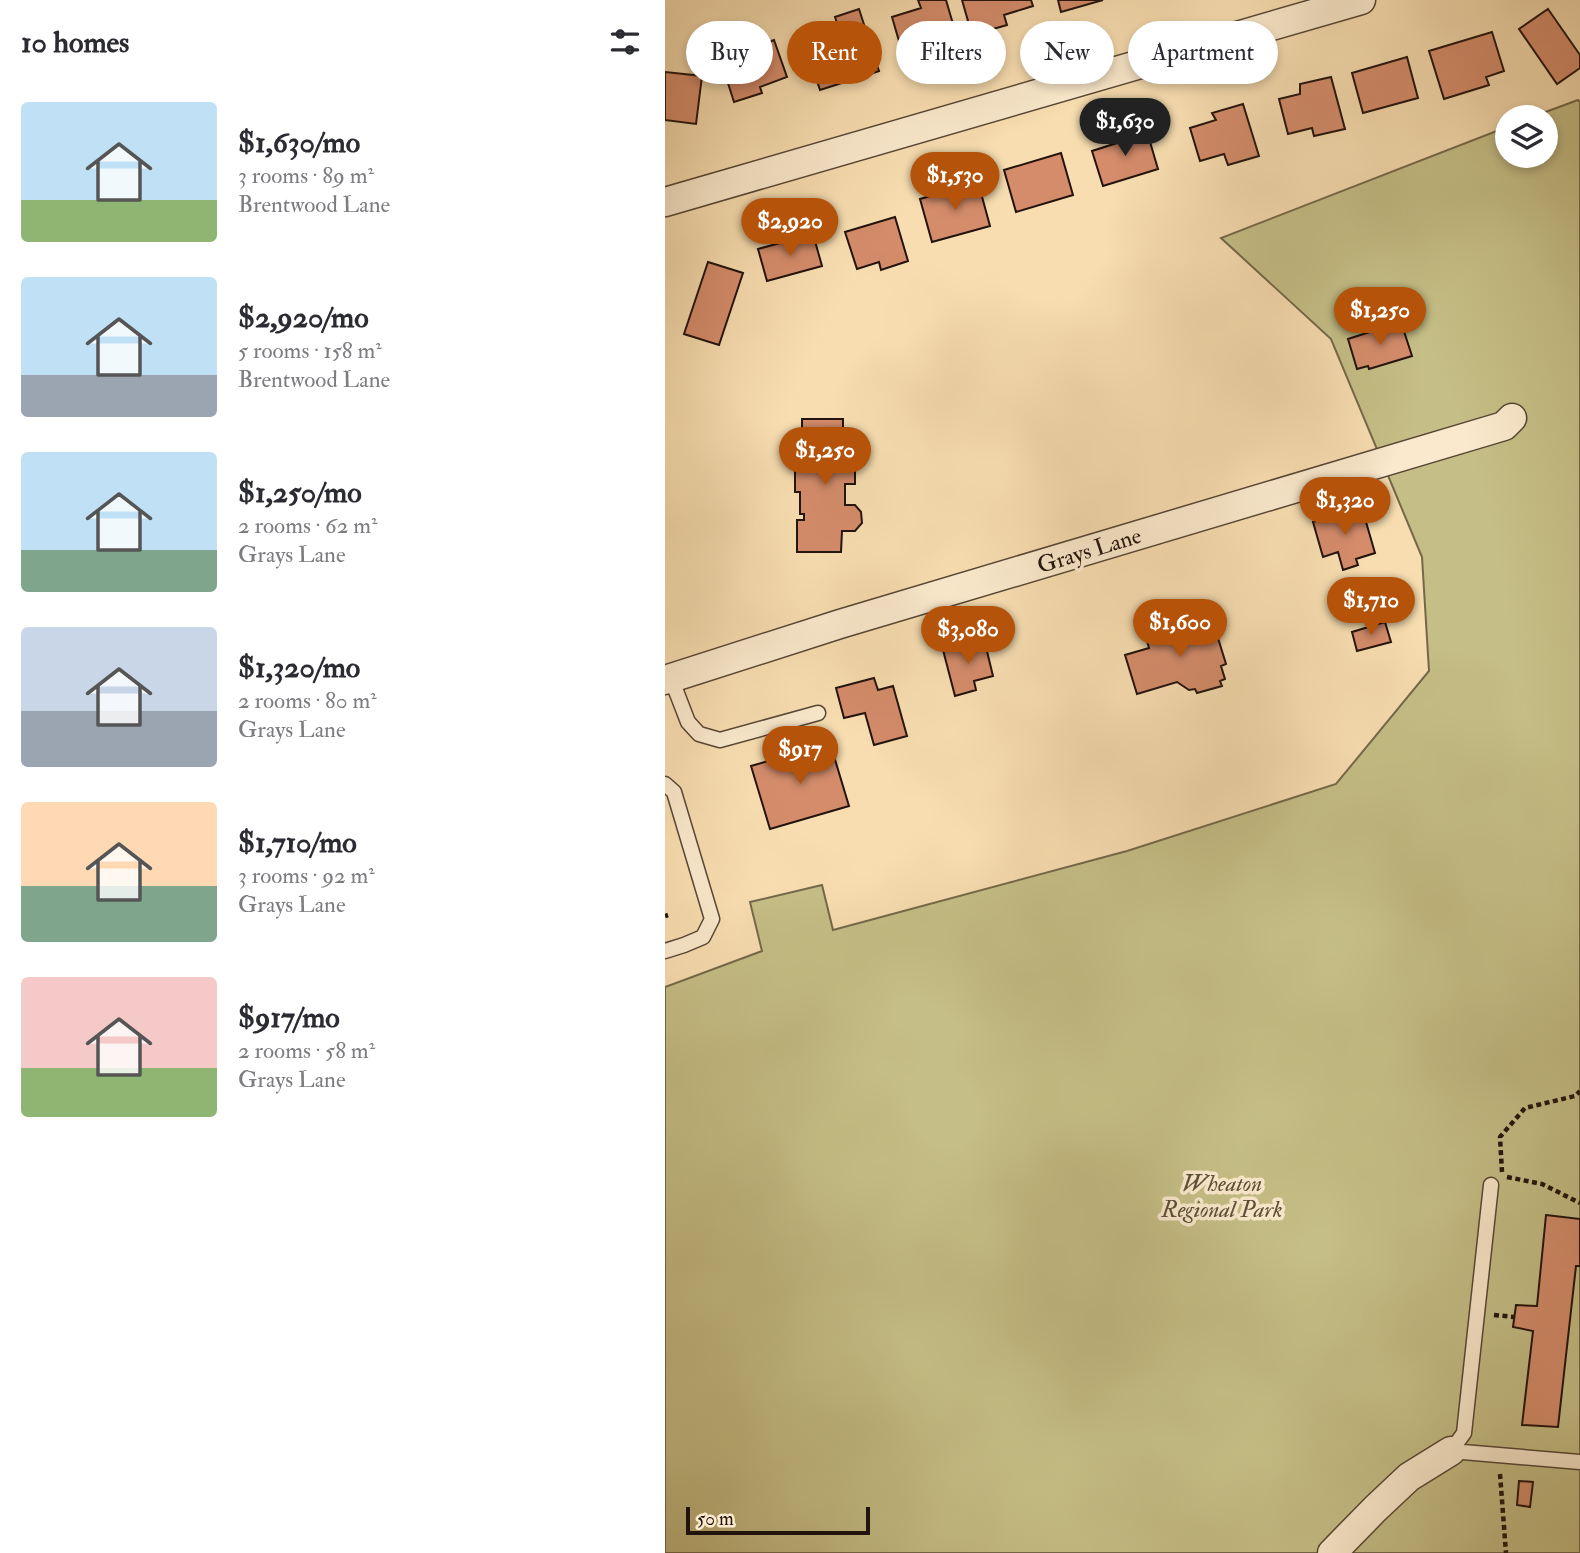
<!DOCTYPE html>
<html lang="en">
<head>
<meta charset="utf-8">
<style>
	:root { --surface:#fff; --page:#f7f7f7; --text:#2b2b33; --muted:#7c7c81; --accent:#b45309 }
	body { margin:0; font-family:"IM FELL Double Pica",serif; background:var(--page); color:var(--text); height:100vh; display:flex; flex-direction:column; font-size:26px; white-space:nowrap }
	* { box-sizing:border-box; margin:0 }
	p { font-size:23px; color:var(--muted) }
	.icon { flex:none; width:38px; height:38px; fill:none; stroke:currentColor; stroke-width:2; stroke-linecap:round; stroke-linejoin:round }
	.map { position:relative; flex:1; overflow:hidden }
	.side { display:flex; flex-direction:column; background:var(--surface); width:665px }
	.side>* { flex:none }
	.banner { position:absolute; left:21px; top:21px; width:665px; height:63px; display:flex; gap:14px }
	.controls { position:absolute; left:830px; top:105px; display:grid; gap:14px }
	.controls a { display:grid; place-items:center; width:63px; height:63px; border-radius:50%; background:var(--surface); box-shadow:0 4px 10px #0003; font-size:35px }
	.scale { position:absolute; left:21px; bottom:18px; width:184px; box-sizing:border-box; padding-left:7px; border:4px solid #22130c; border-top:0; font-size:19px; line-height:24px; white-space:nowrap; color:#22130c; -webkit-text-stroke:5px #fae9cc; paint-order:stroke }
	.price { position:absolute; translate:-50% -60px; padding:0 16px; border-radius:24px; background:var(--accent); color:#fff; font-size:23px; line-height:46px; filter:drop-shadow(0 2px 4px #0008) }
	.price::after { content:''; position:absolute; left:50%; top:42px; width:21px; height:16px; margin-left:-10px; background:inherit; clip-path:polygon(0 0,100% 0,50% 100%) }
	.price.on { background:#222; color:#fff }
	ul { padding:0; list-style:none }
	li { display:flex; align-items:center; gap:21px; height:175px; padding:0 21px }
	li span { display:grid; place-items:center; flex:none; width:196px; height:140px; border-radius:7px; color:#555 }
	li>.icon { margin-inline-start:auto }
	span .icon { width:84px; height:84px; fill:#fffc; stroke-width:1 }
	li b { font-size:30px }
	h2 { display:flex; justify-content:space-between; align-items:center; height:84px; padding:0 21px; font-size:30px }
	.chip { padding:0 24px; border-radius:32px; background:var(--surface); box-shadow:0 4px 10px #0003; font-size:24px; line-height:63px }
	.chip.on { background:var(--accent); color:#fff }
	main { display:flex; flex:1; min-height:0 }
	.map>svg:first-child { display:block }
	.green { fill:#c5be86; stroke:#746849; stroke-width:2 }
	.building { fill:#d48c6b; stroke:#22130c; stroke-width:2 }
	.lines { fill:none; stroke-linecap:round; stroke-linejoin:round }
	.lane-casing { stroke:#574635; stroke-width:17 }
	.street-casing { stroke:#574635; stroke-width:31 }
	.path { stroke:#22130c; stroke-width:4.5; stroke-dasharray:5 3.5; stroke-linecap:butt }
	.lane { stroke:#fae9cc; stroke-width:14 }
	.street { stroke:#fae9cc; stroke-width:28 }
	.labels { text-anchor:middle; stroke-width:7; stroke-linejoin:round; paint-order:stroke }
	.street-label { font-size:23px; fill:#22130c; stroke:#fae9cc }
	.park-label { font-size:23px; font-style:italic; fill:#5b4f37; stroke:#fae9cc }
</style>
</head>
<body>
<main>
<section class="side">
<h2>10 homes<svg class="icon" aria-label="filters" viewBox="0 0 24 24"><path d="M4 7h16M4 17h16"/><circle cx="9" cy="7" r="2"/><circle cx="15" cy="17" r="2"/></svg></h2>
<ul>
<li><span style="background:linear-gradient(#bfe0f5 70%,#8fb573 0)"><svg class="icon" aria-label="home" viewBox="0 0 24 24"><path d="M3 11l9-7 9 7M6 9v11h12V9"/></svg></span><div><b>$1,630/mo</b><p>3 rooms · 89 m²</p><p>Brentwood Lane</p></div></li>
<li><span style="background:linear-gradient(#bfe0f5 70%,#9aa5b1 0)"><svg class="icon" aria-label="home" viewBox="0 0 24 24"><path d="M3 11l9-7 9 7M6 9v11h12V9"/></svg></span><div><b>$2,920/mo</b><p>5 rooms · 158 m²</p><p>Brentwood Lane</p></div></li>
<li><span style="background:linear-gradient(#bfe0f5 70%,#7fa58c 0)"><svg class="icon" aria-label="home" viewBox="0 0 24 24"><path d="M3 11l9-7 9 7M6 9v11h12V9"/></svg></span><div><b>$1,250/mo</b><p>2 rooms · 62 m²</p><p>Grays Lane</p></div></li>
<li><span style="background:linear-gradient(#c9d6e8 60%,#9aa5b1 0)"><svg class="icon" aria-label="home" viewBox="0 0 24 24"><path d="M3 11l9-7 9 7M6 9v11h12V9"/></svg></span><div><b>$1,320/mo</b><p>2 rooms · 80 m²</p><p>Grays Lane</p></div></li>
<li><span style="background:linear-gradient(#ffd9b3 60%,#7fa58c 0)"><svg class="icon" aria-label="home" viewBox="0 0 24 24"><path d="M3 11l9-7 9 7M6 9v11h12V9"/></svg></span><div><b>$1,710/mo</b><p>3 rooms · 92 m²</p><p>Grays Lane</p></div></li>
<li><span style="background:linear-gradient(#f6c9c9 65%,#8fb573 0)"><svg class="icon" aria-label="home" viewBox="0 0 24 24"><path d="M3 11l9-7 9 7M6 9v11h12V9"/></svg></span><div><b>$917/mo</b><p>2 rooms · 58 m²</p><p>Grays Lane</p></div></li>
</ul>
</section>
<div class="map">
<svg width="915" height="1553" viewBox="0 0 915 1553">
	<rect width="100%" height="100%" fill="#f7ddb0"/>
	<filter id="stains"><feTurbulence type="fractalNoise" baseFrequency=".00286" numOctaves="4"/><feColorMatrix values="0 0 0 0 .2 0 0 0 0 .09 0 0 0 0 .02 0 0 0 .5 -.17"/></filter>
	<radialGradient id="worn" r=".72"><stop offset=".6" stop-color="#630" stop-opacity="0"/><stop offset="1" stop-color="#630" stop-opacity=".3"/></radialGradient>
	<!-- green -->
	<path class="green" d="M913 100 915 102V1553H0V987L97 951 85 902 157 885 168 930 462 851 671 784 764 671 757 557 666 339 556 238 842 127V156H880V117H867Z"/>
	<!-- building -->
	<path class="building" d="M253 0H281L293 41 264 50 261 40 236 48 227 17 256 8Z
		M297 0H366L368 6 339 15 342 25 307 35Z
		M393 0H438L396 12Z
		M194 9 214 71 155 90 142 51 177 39 170 17Z
		M883 9 915 55V68L892 84 854 29Z
		M827 32 839 71 821 77 824 85 779 99 764 51Z
		M109 40 122 77 95 87 97 93 69 102 55 58Z
		M742 57 753 98 698 113 687 73Z
		M0 72 37 76 31 124 0 120Z
		M666 77 680 129 649 136 647 128 623 134 614 99 635 94V84Z
		M578 104 594 156 563 165 559 154 535 161 525 128 551 120 547 113Z
		M472 127 475 138 483 135 493 169 438 186 427 151 455 142 452 133Z
		M396 153 408 195 351 212 339 170Z
		M313 182 325 226 267 242 255 199Z
		M230 217 243 261 216 270 214 262 192 269 180 232Z
		M148 234 157 266 102 281 93 249Z
		M43 262 78 273 54 345 19 334Z
		M736 322 747 356 704 369 703 366 692 369 683 339Z
		M137 419H178V436H183L182 453H190V484H180V505H190L196 512 197 523 190 531H177L176 552H132V520H139V514H135V492H130V468H136V448H141V440H137Z
		M697 508 710 553 691 559 693 565 678 570 673 552 658 557 648 522Z
		M541 614 548 636 552 635 561 664 556 666 560 679 555 681 557 686 532 693 530 689 524 690 512 682 472 694 460 655 484 648 482 641 497 637 498 641 510 637 506 625Z
		M720 622 726 642 692 651 687 632Z
		M319 639 328 676 309 681 311 690 290 696 278 650Z
		M209 678 213 690 228 686 242 736 209 745 200 713 179 718 171 688Z
		M165 743 184 806 105 829 86 766Z
		M881 1215 915 1219V1266H911L893 1427 857 1425 868 1331 848 1327 851 1305 872 1306Z
		M854 1481 868 1482 865 1507 852 1505Z"/>
	<g class="lines">
		<defs>
			<path id="lane" d="M6 678 23 722 34 734 55 740 153 713
				M0 784 9 792 47 919 38 937 19 945 0 951
				M826 1185 799 1433 786 1451 915 1462"/>
			<path id="street" d="M0 202 696 0
				M0 680 175 624 839 426 847 418
				M667 1553 710 1509 744 1477 786 1451"/>
		</defs>
		<!-- lane casing -->
		<use href="#lane" class="lane-casing"/>
		<!-- street casing -->
		<use href="#street" class="street-casing"/>
		<!-- path -->
		<path class="path" d="M0 916 3 915
			M837 1172 835 1137 860 1108 910 1096 915 1091
			M842 1177 877 1184 915 1203
			M829 1315 849 1317
			M835 1474 841 1553"/>
		<!-- lane -->
		<use href="#lane" class="lane"/>
		<!-- street -->
		<use href="#street" class="street"/>
	</g>
	<g class="labels">
		<!-- street labels -->
		<g class="street-label">
			<text transform="translate(424 550) rotate(-17)" y="8">Grays Lane</text>
		</g>
		<!-- park labels -->
		<g class="park-label">
			<text x="557" y="1191">Wheaton<tspan x="557" dy="26">Regional Park</tspan></text>
		</g>
	</g>
	<rect width="100%" height="100%" filter="url(#stains)"/>
	<rect width="100%" height="100%" fill="url(#worn)"/>
</svg>
<div class="controls">
<a><svg class="icon" aria-label="layers" viewBox="0 0 24 24"><path d="M12 4l9 5-9 5-9-5zM3 14l9 5 9-5"/></svg></a>
</div>
<div class="scale">50 m</div>
<b class="price on" style="left:460px;top:158px">$1,630</b>
<b class="price" style="left:290px;top:212px">$1,530</b>
<b class="price" style="left:125px;top:258px">$2,920</b>
<b class="price" style="left:715px;top:347px">$1,250</b>
<b class="price" style="left:160px;top:487px">$1,250</b>
<b class="price" style="left:680px;top:537px">$1,320</b>
<b class="price" style="left:706px;top:637px">$1,710</b>
<b class="price" style="left:515px;top:659px">$1,600</b>
<b class="price" style="left:303px;top:666px">$3,080</b>
<b class="price" style="left:135px;top:786px">$917</b>
<div class="banner">
<a class="chip">Buy</a>
<a class="chip on">Rent</a>
<a class="chip">Filters</a>
<a class="chip">New</a>
<a class="chip">Apartment</a>
</div>
</div>
</main>
</body>
</html>
